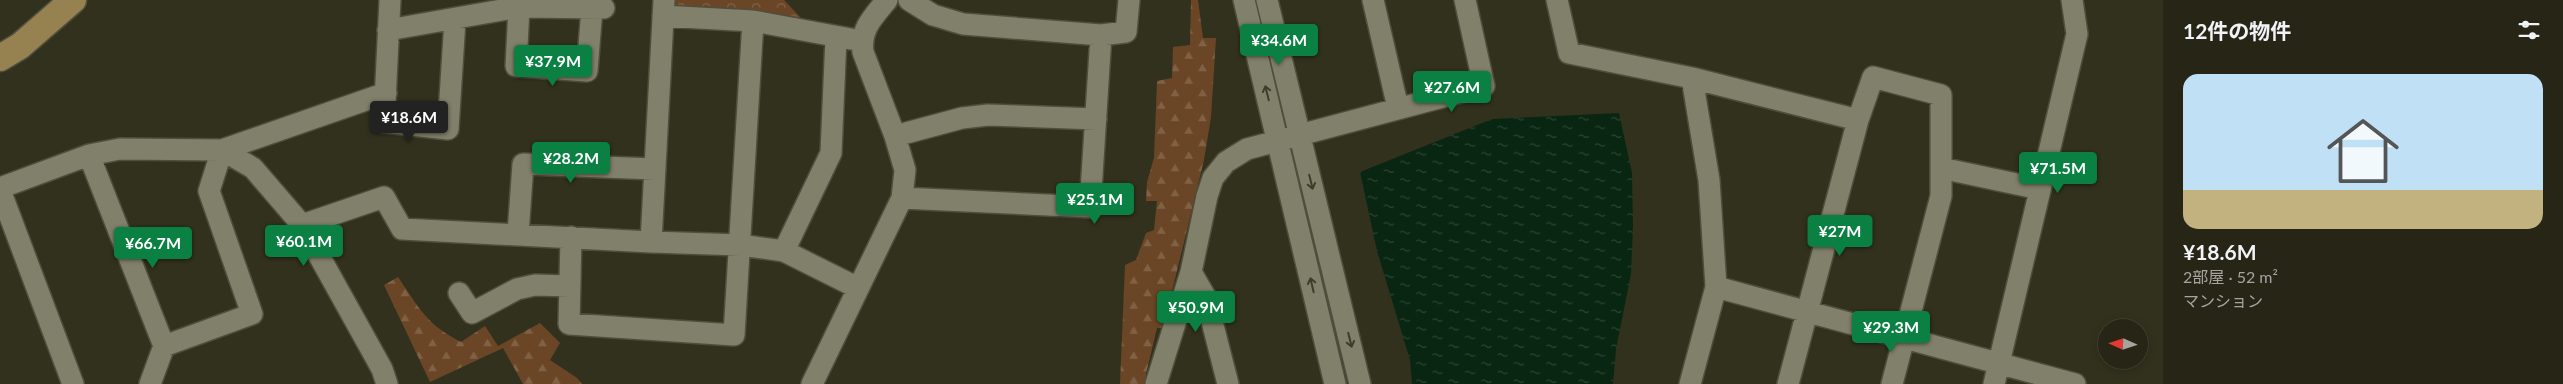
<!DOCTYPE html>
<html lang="ja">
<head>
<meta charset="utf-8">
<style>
	:root { --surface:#262516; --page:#2e2d1f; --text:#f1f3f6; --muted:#a4a5a1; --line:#424235; --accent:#0b8043 }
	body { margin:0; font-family:Lato,"Noto Sans JP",sans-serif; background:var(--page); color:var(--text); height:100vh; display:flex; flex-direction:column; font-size:19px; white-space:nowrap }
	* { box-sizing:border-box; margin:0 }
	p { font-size:16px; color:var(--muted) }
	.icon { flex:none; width:28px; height:28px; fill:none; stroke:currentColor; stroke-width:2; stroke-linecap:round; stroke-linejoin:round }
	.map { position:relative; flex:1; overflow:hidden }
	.sheet { display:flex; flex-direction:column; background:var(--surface); width:400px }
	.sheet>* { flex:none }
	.needle { width:32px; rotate:273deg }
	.fabs { position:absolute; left:2098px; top:319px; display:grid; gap:10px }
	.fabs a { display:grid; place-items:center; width:50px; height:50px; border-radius:50%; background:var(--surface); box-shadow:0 2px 8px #0003,0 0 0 1px var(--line); font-size:25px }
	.price { position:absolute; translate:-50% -42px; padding:0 11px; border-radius:5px; background:var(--accent); color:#fff; font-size:16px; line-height:32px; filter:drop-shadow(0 1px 2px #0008) }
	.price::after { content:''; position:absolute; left:50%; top:30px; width:15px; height:11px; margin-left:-8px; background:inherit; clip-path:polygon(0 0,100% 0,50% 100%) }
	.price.active { background:#222; color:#fff }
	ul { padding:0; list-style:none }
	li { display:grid; align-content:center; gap:10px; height:265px; padding:0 20px }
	li span { display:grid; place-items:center; height:155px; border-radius:15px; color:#555 }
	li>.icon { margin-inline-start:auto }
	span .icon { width:90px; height:90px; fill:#fffc; stroke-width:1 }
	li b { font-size:21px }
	h2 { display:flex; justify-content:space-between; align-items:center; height:60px; padding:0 20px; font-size:21px }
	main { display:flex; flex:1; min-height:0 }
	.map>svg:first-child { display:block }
	.forest { fill:url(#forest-firs) }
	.park { fill:url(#park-crowns) }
	.water { fill:url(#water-ripples) }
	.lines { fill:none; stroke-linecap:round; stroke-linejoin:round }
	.minor-casing { stroke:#4f4e3d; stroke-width:24 }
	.major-casing { stroke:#4f4e3d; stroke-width:29 }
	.minor { stroke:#81806a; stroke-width:21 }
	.major { stroke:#968150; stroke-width:26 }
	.oneway { stroke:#3e3d2a }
</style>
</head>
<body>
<main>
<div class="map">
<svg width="2163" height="384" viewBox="0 0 2163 384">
	<defs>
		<pattern id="forest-firs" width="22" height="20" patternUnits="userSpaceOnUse" patternTransform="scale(1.25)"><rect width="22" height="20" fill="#6b4626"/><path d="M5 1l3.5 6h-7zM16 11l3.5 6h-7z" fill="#806145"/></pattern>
		<pattern id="park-crowns" width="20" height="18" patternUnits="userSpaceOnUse" patternTransform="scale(1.25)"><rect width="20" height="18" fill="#6b4626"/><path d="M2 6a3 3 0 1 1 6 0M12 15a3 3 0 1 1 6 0" fill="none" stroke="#806145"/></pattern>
		<pattern id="water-ripples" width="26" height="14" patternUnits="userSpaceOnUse" patternTransform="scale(1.25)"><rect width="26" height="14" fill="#082611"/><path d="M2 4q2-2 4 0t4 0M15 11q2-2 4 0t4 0" fill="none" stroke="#2c4633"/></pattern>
	</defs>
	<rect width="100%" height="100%" fill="#32311d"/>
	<!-- forest -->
	<path class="forest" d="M1191 0H1198L1203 38H1216L1211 117 1204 160 1163 328H1157L1146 374V384H1120L1125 265 1136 260 1146 233 1154 230 1157 201H1146L1147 182 1154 158 1157 81 1172 78 1173 47 1190 45Z
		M398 277C419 308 427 325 461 342L485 326 498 346 540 323 560 343 550 360 577 378 582 384H523L503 348 430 382 384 285Z"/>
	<!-- park -->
	<path class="park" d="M673 0H784L801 18 680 9 673 4Z"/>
	<!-- water -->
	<path class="water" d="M1619 113 1632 173 1633 226 1631 274 1616 349 1613 384H1412L1410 360 1377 251 1360 172 1492 119Z"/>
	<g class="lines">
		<defs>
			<path id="minor" d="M390 0 384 122 448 129 455 20
				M664 0 651 242 740 245 784 251 858 288
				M909 0 933 15 963 24 1101 35 1126 32 1129 0
				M1244 0 1335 384
				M1267 0 1360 384
				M1373 0 1398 108
				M1557 0 1569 53 1692 78 1709 180 1716 287 1690 384
				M519 7 516 66 587 71 592 8
				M663 16 753 21 851 39
				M388 30 519 7 604 8
				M1692 78 1858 120 1873 77 1941 95V196L1892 384
				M895 136 962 118 988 115 1096 119
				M222 150 253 168 302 225 382 369 387 384
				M222 150 386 93
				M89 155 164 346 150 384
				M1941 168 2040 189
				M0 188 89 155 120 149 222 150 209 191 252 314 164 346
				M0 190 73 384
				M902 198 1090 207 1101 35
				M302 225 384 197 402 229 651 242
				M518 234 523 164 655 169
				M571 237 569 324 734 335 753 21
				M784 251 831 153 836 37
				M1191 272 1206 298 1228 384
				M1716 287 2075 384
				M459 293 472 313 517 289 535 285 570 286
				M812 384 902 198 905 170 895 136 863 52C860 29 873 17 887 0
				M1156 384 1191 272 1207 196 1213 178 1226 162 1247 149 1484 86 1465 0
				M1788 384 1858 120
				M1994 384 2077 34 2072 0"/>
			<path id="major" d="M0 58 20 46 73 0"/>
		</defs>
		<!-- minor casing -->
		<use href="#minor" class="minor-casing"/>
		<!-- major casing -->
		<use href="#major" class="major-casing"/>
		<!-- minor -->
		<use href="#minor" class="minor"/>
		<!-- major -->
		<use href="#major" class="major"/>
	</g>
	<!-- one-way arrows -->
	<defs><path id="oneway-shaft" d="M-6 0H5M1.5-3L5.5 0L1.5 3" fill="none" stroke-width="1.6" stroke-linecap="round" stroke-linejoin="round" transform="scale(1.25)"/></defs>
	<g class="oneway">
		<use href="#oneway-shaft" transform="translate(1267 93) rotate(-104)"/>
		<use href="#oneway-shaft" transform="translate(1311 182) rotate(76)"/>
		<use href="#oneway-shaft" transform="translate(1312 285) rotate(-103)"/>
		<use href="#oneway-shaft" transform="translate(1350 340) rotate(76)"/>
	</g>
</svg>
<div class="fabs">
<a><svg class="needle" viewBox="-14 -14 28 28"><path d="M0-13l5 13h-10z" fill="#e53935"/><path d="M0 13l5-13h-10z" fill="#a4a5a1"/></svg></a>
</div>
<b class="price" style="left:1279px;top:66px">¥34.6M</b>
<b class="price" style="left:553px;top:87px">¥37.9M</b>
<b class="price" style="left:1452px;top:113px">¥27.6M</b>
<b class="price active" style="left:409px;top:143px">¥18.6M</b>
<b class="price" style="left:571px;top:184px">¥28.2M</b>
<b class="price" style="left:2058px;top:194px">¥71.5M</b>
<b class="price" style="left:1095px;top:225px">¥25.1M</b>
<b class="price" style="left:1840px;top:257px">¥27M</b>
<b class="price" style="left:304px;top:267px">¥60.1M</b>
<b class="price" style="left:153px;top:269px">¥66.7M</b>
<b class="price" style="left:1196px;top:333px">¥50.9M</b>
<b class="price" style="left:1891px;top:353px">¥29.3M</b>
</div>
<section class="sheet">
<h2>12件の物件<svg class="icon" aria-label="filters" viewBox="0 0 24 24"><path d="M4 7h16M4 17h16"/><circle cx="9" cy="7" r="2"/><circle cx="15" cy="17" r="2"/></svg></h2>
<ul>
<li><span style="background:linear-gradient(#bfe0f5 75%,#c2b280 0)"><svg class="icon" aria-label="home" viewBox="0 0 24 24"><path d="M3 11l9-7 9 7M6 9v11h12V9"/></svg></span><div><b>¥18.6M</b><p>2部屋 · 52 m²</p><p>マンション</p></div></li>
</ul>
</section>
</main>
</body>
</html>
